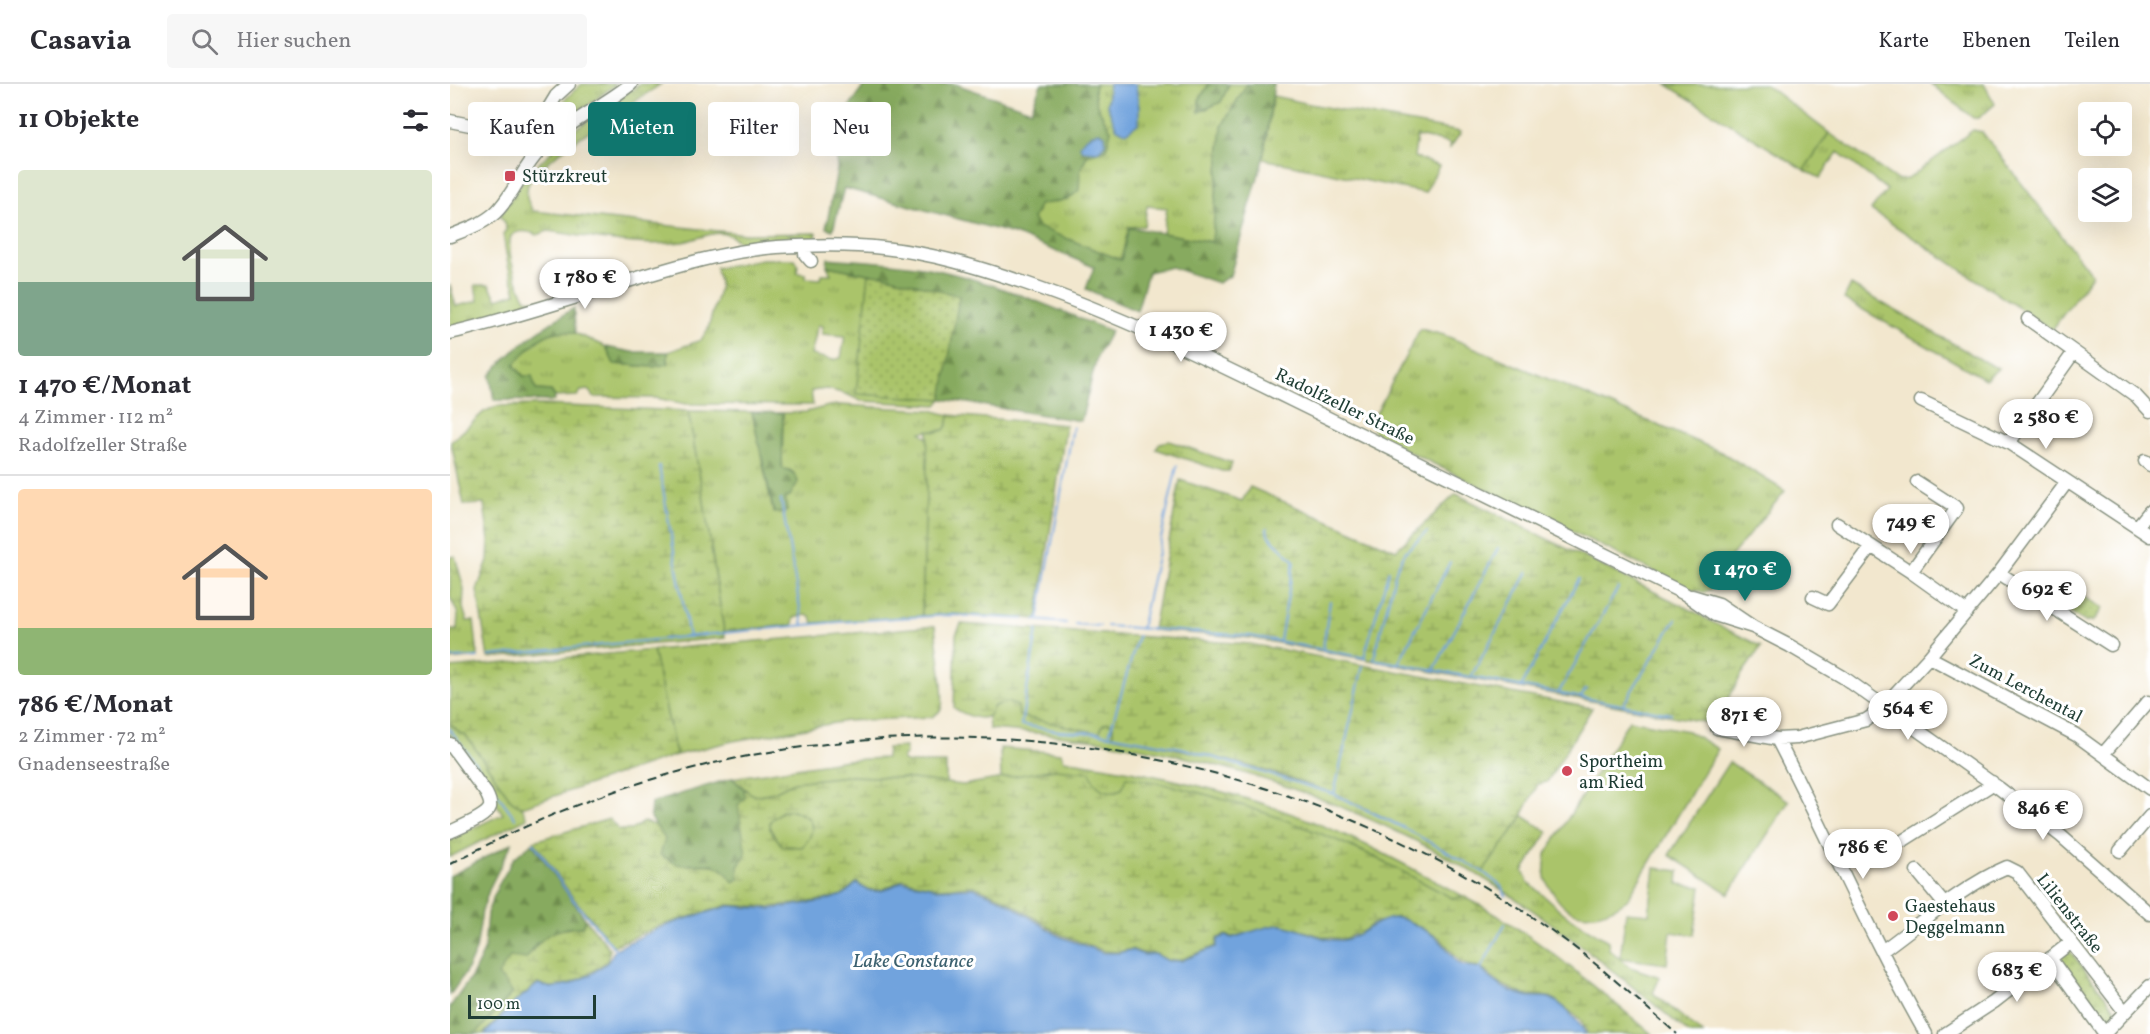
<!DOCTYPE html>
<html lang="de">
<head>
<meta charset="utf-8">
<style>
	:root { --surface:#fff; --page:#f7f7f7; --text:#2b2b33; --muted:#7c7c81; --line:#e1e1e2; --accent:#0f766e }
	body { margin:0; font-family:Vollkorn,serif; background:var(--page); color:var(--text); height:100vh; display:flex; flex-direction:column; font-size:22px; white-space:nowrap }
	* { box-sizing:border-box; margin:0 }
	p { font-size:20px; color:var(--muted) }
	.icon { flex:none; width:33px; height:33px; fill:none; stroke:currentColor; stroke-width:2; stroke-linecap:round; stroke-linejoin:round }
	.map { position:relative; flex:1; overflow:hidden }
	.panel { display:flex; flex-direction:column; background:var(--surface); width:450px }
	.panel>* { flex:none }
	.top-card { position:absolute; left:18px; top:18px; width:570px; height:54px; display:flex; gap:12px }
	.controls { position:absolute; left:1628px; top:18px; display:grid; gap:12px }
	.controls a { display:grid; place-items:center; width:54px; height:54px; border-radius:6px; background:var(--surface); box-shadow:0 6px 24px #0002; font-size:30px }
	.scale { position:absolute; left:18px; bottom:15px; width:128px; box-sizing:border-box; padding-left:6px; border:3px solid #1f3d34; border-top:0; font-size:16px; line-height:21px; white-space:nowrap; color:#1f3d34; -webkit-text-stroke:4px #fff; paint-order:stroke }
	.price { position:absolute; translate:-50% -51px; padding:0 14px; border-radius:21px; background:#fff; color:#222; font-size:20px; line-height:39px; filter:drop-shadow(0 2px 3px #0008) }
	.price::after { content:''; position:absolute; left:50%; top:36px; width:18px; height:14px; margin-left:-9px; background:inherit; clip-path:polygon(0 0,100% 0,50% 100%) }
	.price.current { background:var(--accent); color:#fff }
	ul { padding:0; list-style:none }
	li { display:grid; align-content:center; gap:12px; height:318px; padding:0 18px }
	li+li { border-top:2px solid var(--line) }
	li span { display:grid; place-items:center; height:186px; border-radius:6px; color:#555 }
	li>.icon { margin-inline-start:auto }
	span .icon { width:108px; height:108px; fill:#fffc; stroke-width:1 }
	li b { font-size:26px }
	h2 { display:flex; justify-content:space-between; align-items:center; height:72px; padding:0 18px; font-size:26px }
	.chip { padding:0 21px; border-radius:6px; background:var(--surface); box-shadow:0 6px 24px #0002; font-size:21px; line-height:54px }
	.chip.current { background:var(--accent); color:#fff }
	header { display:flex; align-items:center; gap:36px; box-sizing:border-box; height:84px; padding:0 30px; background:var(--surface); border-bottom:2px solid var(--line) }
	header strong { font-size:28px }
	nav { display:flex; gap:33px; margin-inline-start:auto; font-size:21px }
	.search { width:420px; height:54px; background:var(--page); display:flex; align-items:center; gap:15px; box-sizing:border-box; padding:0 21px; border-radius:6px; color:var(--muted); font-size:22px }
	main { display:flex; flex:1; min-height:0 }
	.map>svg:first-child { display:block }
	.grass { fill:url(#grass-tufts); stroke:#64804f; stroke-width:1.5; fill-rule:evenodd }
	.forest { fill:url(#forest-firs); stroke:#537449; stroke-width:1.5 }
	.wetland { fill:url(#wetland-marsh); stroke:#64804f; stroke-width:1.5; fill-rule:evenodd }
	.park { fill:url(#park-dots); stroke:#64804f; stroke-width:1.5 }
	.garden { fill:#aac46a; stroke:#64804f; stroke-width:1.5 }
	.water { fill:#71a3dd; stroke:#487088; stroke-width:1.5 }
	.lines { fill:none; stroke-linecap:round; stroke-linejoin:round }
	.stream { stroke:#71a3dd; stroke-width:2 }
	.minor-casing { stroke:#889281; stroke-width:15 }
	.minor { stroke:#fff; stroke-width:12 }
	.rail { stroke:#1f3d34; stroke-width:2; stroke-dasharray:9 4.5; stroke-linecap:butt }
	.poi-dot { fill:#d1495b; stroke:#fff; stroke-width:2 }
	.labels { text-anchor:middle; stroke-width:6; stroke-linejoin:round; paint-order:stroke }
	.poi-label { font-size:18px; fill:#1f3d34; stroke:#fff; text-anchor:start }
	.street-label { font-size:18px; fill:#1f3d34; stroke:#fff }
	.water-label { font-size:20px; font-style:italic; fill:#3c616f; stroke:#fff }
</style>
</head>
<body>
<header>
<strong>Casavia</strong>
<div class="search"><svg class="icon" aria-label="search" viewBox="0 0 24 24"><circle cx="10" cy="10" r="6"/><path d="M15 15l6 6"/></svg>Hier suchen</div>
<nav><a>Karte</a><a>Ebenen</a><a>Teilen</a></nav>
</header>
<main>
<section class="panel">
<h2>11 Objekte<svg class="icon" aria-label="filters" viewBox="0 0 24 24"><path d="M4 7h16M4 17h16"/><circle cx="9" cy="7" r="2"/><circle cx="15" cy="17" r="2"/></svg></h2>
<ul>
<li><span style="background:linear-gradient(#dfe7d0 60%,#7fa58c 0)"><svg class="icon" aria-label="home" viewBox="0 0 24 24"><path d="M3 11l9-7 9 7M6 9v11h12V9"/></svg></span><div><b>1 470 €/Monat</b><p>4 Zimmer · 112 m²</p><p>Radolfzeller Straße</p></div></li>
<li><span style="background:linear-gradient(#ffd9b3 75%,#8fb573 0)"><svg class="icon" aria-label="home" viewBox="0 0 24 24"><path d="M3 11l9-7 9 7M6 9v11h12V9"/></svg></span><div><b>786 €/Monat</b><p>2 Zimmer · 72 m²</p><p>Gnadenseestraße</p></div></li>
</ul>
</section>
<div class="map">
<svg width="1700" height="950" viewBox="0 0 1700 950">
	<defs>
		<pattern id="grass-tufts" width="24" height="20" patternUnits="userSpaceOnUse" patternTransform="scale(1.5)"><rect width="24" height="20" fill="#aac46a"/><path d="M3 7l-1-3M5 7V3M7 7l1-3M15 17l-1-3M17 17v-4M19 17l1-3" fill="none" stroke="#8aa058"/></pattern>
		<pattern id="forest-firs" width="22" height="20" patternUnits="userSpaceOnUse" patternTransform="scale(1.5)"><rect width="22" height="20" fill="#87aa5e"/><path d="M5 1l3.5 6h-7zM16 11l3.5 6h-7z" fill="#6e8c4e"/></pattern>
		<pattern id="wetland-marsh" width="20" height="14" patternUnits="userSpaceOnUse" patternTransform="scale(1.5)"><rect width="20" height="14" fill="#aac46a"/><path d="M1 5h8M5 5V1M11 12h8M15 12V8" fill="none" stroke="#8aa058"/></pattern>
		<pattern id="park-dots" width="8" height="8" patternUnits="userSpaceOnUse" patternTransform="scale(1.5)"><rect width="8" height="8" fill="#aac46a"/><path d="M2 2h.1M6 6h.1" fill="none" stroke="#8aa058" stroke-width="1.8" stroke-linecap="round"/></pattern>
	</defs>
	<rect width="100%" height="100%" fill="#fff"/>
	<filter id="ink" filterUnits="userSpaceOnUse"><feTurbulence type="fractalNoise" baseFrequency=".0167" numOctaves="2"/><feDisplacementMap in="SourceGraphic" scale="12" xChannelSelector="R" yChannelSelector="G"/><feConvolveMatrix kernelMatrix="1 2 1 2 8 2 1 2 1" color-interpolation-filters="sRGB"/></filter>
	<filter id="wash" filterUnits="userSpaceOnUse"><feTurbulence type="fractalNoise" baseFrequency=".008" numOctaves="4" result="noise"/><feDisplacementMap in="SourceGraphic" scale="24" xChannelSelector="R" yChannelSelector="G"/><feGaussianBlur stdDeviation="1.35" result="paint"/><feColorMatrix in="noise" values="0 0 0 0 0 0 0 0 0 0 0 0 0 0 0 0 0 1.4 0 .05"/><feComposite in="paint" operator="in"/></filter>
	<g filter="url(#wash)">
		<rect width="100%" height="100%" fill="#f2e7ce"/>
		<!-- grass -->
		<path class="grass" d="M132 0H166L80 66C94 41 109 18 132 0Z
			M190 0H211C187 17 80 79 77 105 75 113 79 120 83 127L296 150 367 149 365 157 291 161C275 138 251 155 232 158 188 164 141 153 98 147L87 151C78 147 69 145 61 152 56 167 67 201 76 215L90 217 71 222V225L0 245V201L6 222 28 217 25 201H39L47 215 66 209 58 181 53 150 56 146 55 139 50 132 76 92 123 47Z
			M645 0H659L657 21 689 24 685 0H759L749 16V28L771 18 779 0H797L772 42 762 158 713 149 717 124 697 122 694 142 679 143 671 176 588 144 583 135 589 121 630 87 637 71 661 46C653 33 641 16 645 0Z
			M1481 0H1534L1545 20 1529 34H1523Z
			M823 12 860 20 1011 48 1000 64 999 59 967 52 964 73 989 82 975 109 813 75Z
			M1523 46 1532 48 1642 191 1602 246 1421 126 1437 106 1388 68 1370 94 1354 86 1379 49 1447 96 1458 95Z
			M312 175H345L348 180 347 189 356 190V194L371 195 372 190H381L377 182 419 190 407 309 492 315 487 321 411 317 396 310 377 305 361 307 363 321 236 320 206 314 144 313 138 306 131 307 127 312 105 313 101 307 86 306 64 281C76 267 92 246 112 246 121 245 146 259 156 263L164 280 204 283 218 279V268L251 256 258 245 270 202 266 184ZM368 241 373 242 372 250 395 252 391 274 383 276 361 271Z
			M1401 201 1542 282 1549 284 1535 295 1394 215Z
			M970 245 994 251 1250 359 1273 369 1335 407 1260 498 1261 505 1254 508 1240 505 931 354 925 349 922 342 927 327Z
			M389 321 481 326 499 331 498 340 494 346 471 348 477 354 479 364 472 532 363 539 361 533 356 531 344 534 343 541 274 547 252 405 238 327 302 328 323 428 335 414 340 412 344 389 340 386 332 385 333 329 356 328 379 322Z
			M719 357 782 379 779 387H772L706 365 710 359Z
			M5 472 14 505 13 524 17 537H24L28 573 0 576V546H7L8 530 0 513V473Z
			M485 542C487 563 495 604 492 623 491 628 486 630 482 633L396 637 283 657 226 671 203 566Z
			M557 618 568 621 569 632 649 649 653 640 658 638 663 641 664 652 732 664 846 697 884 710 956 745 1068 738 1072 731 1098 748 1073 787 1078 798 1117 832 1158 857 1159 865 1180 883 1210 893 1203 909 1253 950H1240C1178 899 1117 847 1049 804 929 728 792 679 652 657 615 651 577 648 539 645L538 632 544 622Z
			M0 639 11 649 15 650 62 717 72 723 77 734 0 773V755L53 730 0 651Z
			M455 663 456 670 452 674 453 677 459 679H496V700L454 694 398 692 344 698 324 708 304 712 282 694 397 676 436 674 437 664Z
			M550 664 611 669 614 676C716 691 819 714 912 759 946 775 979 794 1013 812L1004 815 912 767 858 745 800 725 672 705 664 708 652 707 644 700 605 685 551 695Z
			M343 726 360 735C364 747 361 754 353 763L332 762 320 745V737L332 727Z"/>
		<!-- forest -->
		<path class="forest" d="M415 0H505L581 26 591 0H645C641 16 653 33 661 46L656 66 637 71 630 87 629 106 619 115 589 121 583 135 588 143 671 176 679 143 762 158 772 42 797 0H824L813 75 780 192 768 199 721 183 698 188 687 227 636 205 644 183 564 150 394 104 383 146 376 144 387 86V42Z
			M759 0H779L771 18 749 28V16Z
			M378 174C413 177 449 178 483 185 545 198 603 224 661 247L647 273 631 337 492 315 509 212 433 191 419 190 377 182Z
			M124 224 125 249C97 242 81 261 64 281L73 292H82L86 306 101 307 105 313 104 317 44 316 40 292C65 261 91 245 124 224Z
			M156 263 182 268H218V280L204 283 164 280Z
			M302 328 333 329 332 384C341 387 345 388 348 398L340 412 335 414 337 427 324 429Z
			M282 694 294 705 295 714 293 747 296 770 288 783 289 795 282 798 263 780 229 781 209 771 214 755 200 732 201 719Z
			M62 759 40 803 32 827 26 866 16 888 0 911V792Z
			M82 759 136 836 132 843 116 844 87 859 76 875 63 908 26 950H0V923L22 892 34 867 37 829 48 802 64 774Z"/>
		<!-- wetland -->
		<path class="wetland" d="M91 321 238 327 252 405 275 554 38 574 27 506 38 476 39 457 34 420 14 421 1 358 34 328 47 322Z
			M499 331 616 341 587 535 503 530 472 532 478 346 486 348 494 346 498 340Z
			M730 396 792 417 800 403 946 466 1006 410 1245 528C1266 542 1289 550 1311 563L1292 590 1265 640 801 554 703 546Z
			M511 540 800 560 1142 624 1097 698 1088 700 1069 738 1033 788C984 761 935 731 884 710 815 682 736 665 663 652V641L658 638 653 640 649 649 569 632 568 622 557 618 544 622C542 625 541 629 539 631 532 639 511 629 504 624L506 551Z
			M203 566 226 671 72 723 62 717 15 650H11L0 639V584Z
			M605 685 640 688C645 704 656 712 672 705L676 693C756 706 837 734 911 767 942 781 973 799 1004 815L1013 812C1083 848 1141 900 1202 950H1138L1130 935 1101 913 1074 911 1049 899 1030 883 1018 881 1010 877 990 854 963 839 947 833 922 840 909 851 904 850 894 855 875 853 830 840 782 853 776 851 767 854 766 862 730 876H718L706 870H694L682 865 668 868 654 867 610 850 551 813 524 802 487 804 453 795C437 805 423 813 407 798L392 811 374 816 321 823 278 821 209 842 163 862 121 811 84 757 159 735 169 746H181L193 738 205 741 215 755 210 771C217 775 225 781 232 781 256 783 267 773 283 798L289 795 288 783 296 770 288 721 295 714 294 705 305 712 324 708 344 698 398 692 452 694 513 701ZM343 726 360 735C364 747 361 754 352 763L332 762 320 745V737L332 727Z
			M136 836 160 865 157 877C142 888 122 903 101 903 97 903 92 900 88 899L69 914 33 950H26L63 909 48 891 60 873 76 875C94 850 101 845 132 843Z"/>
		<!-- park -->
		<path class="park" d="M419 190 433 191 509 212 492 315 406 310Z
			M1628 509 1653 524 1643 538 1639 536 1637 539 1616 526Z
			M1618 865 1669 929 1655 941 1604 875Z"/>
		<!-- garden -->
		<path class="garden" d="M1315 0 1379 49 1354 86 1217 1Z
			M1179 636 1238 647 1268 665 1177 816C1154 833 1121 840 1104 810 1101 805 1096 799 1095 793 1094 786 1095 777 1096 770Z
			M1279 678 1339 717 1279 810 1219 771Z
			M1205 784 1229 787 1228 800 1251 803 1244 851 1221 848 1217 880 1170 874 1176 828 1199 830Z"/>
		<!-- water -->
		<path class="water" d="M659 0H685L686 2 689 24V39L677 48 667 45 657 21Z
			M649 48 655 51V60L648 67 632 66 630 62C632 54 642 50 649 48Z
			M452 797 480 802 486 805 524 804 551 815 609 852 654 869H668L681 866 694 871 705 870 718 877H731L766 863 768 855 776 852 782 854C794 851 819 840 831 841 851 844 872 858 893 856 911 854 927 833 947 834 957 835 985 851 991 858 998 865 1002 873 1009 879 1016 884 1024 883 1031 884 1040 898 1059 908 1075 912 1082 914 1091 912 1099 914 1112 918 1129 938 1136 950H35L64 919 88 900 101 904 120 900 140 891 158 878 165 865 207 845 232 836 279 822 321 825 374 817 393 811 407 799C422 814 437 806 452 797Z"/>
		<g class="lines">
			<!-- stream -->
			<path class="stream" d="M209 382 239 553
				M331 416 353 541
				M817 444 818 451 844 477 830 556
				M585 536 616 539
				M588 536 623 343
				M625 540 650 542
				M657 542 801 552 916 574
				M691 545 727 382
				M587 546 571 641 610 647 649 649 732 664 884 710 956 745 1033 788 1051 802 1056 812
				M873 564 880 517
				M39 572 377 539 446 534 502 531 574 535
				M914 573 939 486
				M0 574 28 573
				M924 574 947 483 956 467 977 448
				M923 575 1221 630
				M948 580 1000 478
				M984 586 1048 464
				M1021 593 1078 488
				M1071 603 1129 495
				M1109 608 1168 504
				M1131 613 1136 605
				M1173 621 1226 535
				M0 645 65 734
				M659 651 688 552
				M884 710 913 581
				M84 759 120 812 165 865
				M1031 884 1055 840"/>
		</g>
	</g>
	<g filter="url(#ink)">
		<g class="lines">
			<defs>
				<path id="minor" d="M0 37 25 42 86 45 106 12 119 0
					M0 152C15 146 33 140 45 129 64 111 72 84 91 65 117 38 152 23 181 0
					M355 162V170L361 177
					M1578 235 1686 312 1700 327
					M0 249C60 235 119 215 178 197 227 182 276 167 327 163 362 161 398 160 433 164 482 169 528 183 575 199 678 234 774 283 872 331 993 390 1113 451 1235 510L1265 531 1303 543
					M1471 317 1559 359 1700 452
					M1559 359 1624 268
					M1695 377 1700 381
					M1387 440 1461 488 1517 528
					M1687 443 1700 427
					M1461 488 1507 424 1467 398
					M1549 489 1661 561
					M1242 512 1269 520 1303 543 1340 562 1393 593 1549 704 1611 752 1700 830
					M1363 513 1378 520 1421 463
					M1479 573 1626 651 1700 705
					M1267 644 1327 655 1347 654 1416 636 1428 628 1479 573 1549 489 1617 398
					M1327 655C1378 753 1421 854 1476 950
					M0 660 36 709C38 713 41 718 40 723 37 733 10 743 0 748
					M1654 669 1698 618
					M1454 756 1538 703 1542 698
					M1670 767 1700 732
					M1467 787 1495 821
					M1432 867C1469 840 1516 800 1557 783L1567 788 1675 928
					M1600 874 1655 950
					M1495 950 1544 918 1620 859
					M1654 950 1700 902"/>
			</defs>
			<!-- minor casing -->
			<use href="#minor" class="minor-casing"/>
			<!-- minor -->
			<use href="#minor" class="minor"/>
			<!-- rail -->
			<path class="rail" d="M0 780C73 741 148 709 228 688 482 620 753 654 985 775 1032 799 1078 829 1120 860 1157 888 1192 920 1227 950"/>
		</g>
	</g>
	<!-- markers -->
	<g class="poi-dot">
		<rect x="54" y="86" width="12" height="12" rx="3"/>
		<circle cx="1117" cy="687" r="6"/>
		<circle cx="1443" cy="832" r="6"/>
	</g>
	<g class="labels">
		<!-- poi labels -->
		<g class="poi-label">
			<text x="72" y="98">Stürzkreut</text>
			<text x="1129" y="683">Sportheim<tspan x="1129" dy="21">am Ried</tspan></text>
			<text x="1455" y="828">Gaestehaus<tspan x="1455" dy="21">Deggelmann</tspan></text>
		</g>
		<!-- street labels -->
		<g class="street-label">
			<text transform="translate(895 322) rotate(26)" y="6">Radolfzeller Straße</text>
			<text transform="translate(1576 604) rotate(28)" y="6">Zum Lerchental</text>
			<text transform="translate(1620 829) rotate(52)" y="6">Lilienstraße</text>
		</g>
		<!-- water labels -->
		<g class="water-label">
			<text x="463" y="883">Lake Constance</text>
		</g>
	</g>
</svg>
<div class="controls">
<a><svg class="icon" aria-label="locate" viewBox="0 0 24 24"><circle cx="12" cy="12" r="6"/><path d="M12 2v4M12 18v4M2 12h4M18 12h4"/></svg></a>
<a><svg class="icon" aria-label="layers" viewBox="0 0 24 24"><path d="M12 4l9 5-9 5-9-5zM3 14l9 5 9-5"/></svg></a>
</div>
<div class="scale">100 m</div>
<b class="price" style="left:135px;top:226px">1 780 €</b>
<b class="price" style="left:731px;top:279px">1 430 €</b>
<b class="price" style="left:1596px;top:366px">2 580 €</b>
<b class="price" style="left:1461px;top:471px">749 €</b>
<b class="price current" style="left:1295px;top:518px">1 470 €</b>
<b class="price" style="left:1597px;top:538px">692 €</b>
<b class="price" style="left:1458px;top:657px">564 €</b>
<b class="price" style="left:1294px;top:664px">871 €</b>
<b class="price" style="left:1593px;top:757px">846 €</b>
<b class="price" style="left:1413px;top:796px">786 €</b>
<b class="price" style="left:1567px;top:919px">683 €</b>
<div class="top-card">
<a class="chip">Kaufen</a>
<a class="chip current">Mieten</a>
<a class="chip">Filter</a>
<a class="chip">Neu</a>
</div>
</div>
</main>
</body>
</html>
